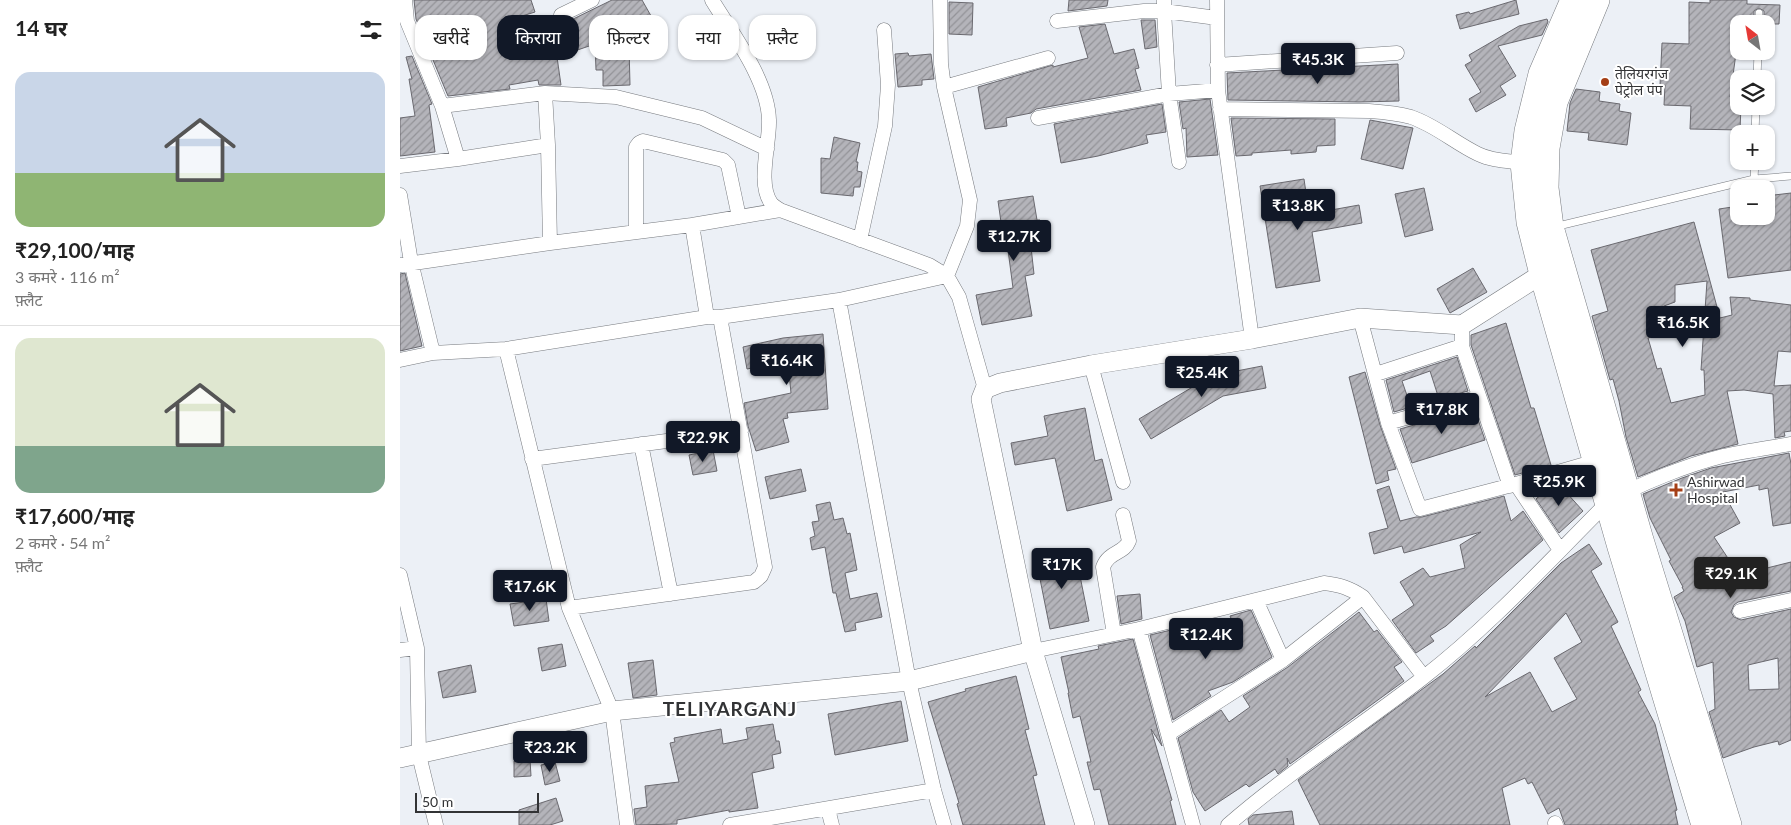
<!DOCTYPE html>
<html lang="hi">
<head>
<meta charset="utf-8">
<style>
	:root { --surface:#fff; --page:#f6f6f6; --text:#222; --muted:#767676; --line:#e0e0e0; --accent:#111827 }
	body { margin:0; font-family:Lato,"Noto Sans Devanagari",sans-serif; background:var(--page); color:var(--text); height:100vh; display:flex; flex-direction:column; font-size:19px; white-space:nowrap }
	* { box-sizing:border-box; margin:0 }
	p { font-size:16px; color:var(--muted) }
	.icon { flex:none; width:28px; height:28px; fill:none; stroke:currentColor; stroke-width:2; stroke-linecap:round; stroke-linejoin:round }
	.map { position:relative; flex:1; overflow:hidden }
	.panel { display:flex; flex-direction:column; background:var(--surface); width:400px }
	.panel>* { flex:none }
	.guide { position:absolute; left:15px; top:15px; width:475px; height:45px; display:flex; gap:10px }
	.needle { width:32px; rotate:329deg }
	.buttons { position:absolute; left:1330px; top:15px; display:grid; gap:10px }
	.buttons a { display:grid; place-items:center; width:45px; height:45px; border-radius:10px; background:var(--surface); box-shadow:0 1px 4px #0004; font-size:25px }
	.scale { position:absolute; left:15px; bottom:12px; width:124px; box-sizing:border-box; padding-left:5px; border:2px solid #323335; border-top:0; font-size:14px; line-height:18px; white-space:nowrap; color:#323335; -webkit-text-stroke:4px #fff; paint-order:stroke }
	.price { position:absolute; translate:-50% -42px; padding:0 11px; border-radius:5px; background:var(--accent); color:#fff; font-size:16px; line-height:32px; filter:drop-shadow(0 1px 2px #0008) }
	.price::after { content:''; position:absolute; left:50%; top:30px; width:15px; height:11px; margin-left:-8px; background:inherit; clip-path:polygon(0 0,100% 0,50% 100%) }
	.price.selected { background:#222; color:#fff }
	ul { padding:0; list-style:none }
	li { display:grid; align-content:center; gap:10px; height:265px; padding:0 15px }
	li+li { border-top:1px solid var(--line) }
	li span { display:grid; place-items:center; height:155px; border-radius:15px; color:#555 }
	li>.icon { margin-inline-start:auto }
	span .icon { width:90px; height:90px; fill:#fffc; stroke-width:1 }
	li b { font-size:21px }
	h2 { display:flex; justify-content:space-between; align-items:center; height:60px; padding:0 15px; font-size:21px }
	.chip { padding:0 18px; border-radius:15px; background:var(--surface); box-shadow:0 1px 4px #0004; font-size:18px; line-height:45px }
	.chip.selected { background:var(--accent); color:#fff }
	main { display:flex; flex:1; min-height:0 }
	.map>svg:first-child { display:block }
	.building { fill:url(#building-hatch); stroke:#6a696f; fill-rule:evenodd }
	.lines { fill:none; stroke-linecap:round; stroke-linejoin:round }
	.lane-casing { stroke:#777a7f; stroke-width:8 }
	.street-casing { stroke:#777a7f; stroke-width:15 }
	.secondary-casing { stroke:#777a7f; stroke-width:20 }
	.highway-casing { stroke:#777a7f; stroke-width:26 }
	.lane { stroke:#fff; stroke-width:7 }
	.street { stroke:#fff; stroke-width:14 }
	.secondary { stroke:#fff; stroke-width:19 }
	.highway { stroke:#fff; stroke-width:25 }
	.poi-dot { fill:#a53f16; stroke:#fff; stroke-width:2 }
	.labels { text-anchor:middle; stroke-width:4; stroke-linejoin:round; paint-order:stroke }
	.poi-label { font-size:14px; fill:#323335; stroke:#fff; text-anchor:start }
	.district-label { font-size:19px; font-weight:bold; letter-spacing:1px; fill:#323335; stroke:#fff }
</style>
</head>
<body>
<main>
<section class="panel">
<h2>14 घर<svg class="icon" aria-label="filters" viewBox="0 0 24 24"><path d="M4 7h16M4 17h16"/><circle cx="9" cy="7" r="2"/><circle cx="15" cy="17" r="2"/></svg></h2>
<ul>
<li><span style="background:linear-gradient(#c9d6e8 65%,#8fb573 0)"><svg class="icon" aria-label="home" viewBox="0 0 24 24"><path d="M3 11l9-7 9 7M6 9v11h12V9"/></svg></span><div><b>₹29,100/माह</b><p>3 कमरे · 116 m²</p><p>फ़्लैट</p></div></li>
<li><span style="background:linear-gradient(#dfe7d0 70%,#7fa58c 0)"><svg class="icon" aria-label="home" viewBox="0 0 24 24"><path d="M3 11l9-7 9 7M6 9v11h12V9"/></svg></span><div><b>₹17,600/माह</b><p>2 कमरे · 54 m²</p><p>फ़्लैट</p></div></li>
</ul>
</section>
<div class="map">
<svg width="1391" height="825" viewBox="0 0 1391 825">
	<defs>
		<pattern id="building-hatch" width="6" height="6" patternUnits="userSpaceOnUse" patternTransform="scale(1.25)"><rect width="6" height="6" fill="#b4b4ba"/><path d="M-1 1l2-2M0 6l6-6M5 7l2-2" fill="none" stroke="#939398"/></pattern>
	</defs>
	<rect width="100%" height="100%" fill="#ecf0f6"/>
	<!-- building -->
	<path class="building" d="M14 0H131L135 12 106 21 107 50 142 47 141 27 155 22 160 24 165 23 212 0H242L259 30 229 47 230 85 203 86V70H196L195 44 157 57 161 85H139L138 80 109 85 110 89 48 96 16 19Z
		M669 0H708L707 6 668 11Z
		M1116 0 1119 14 1060 29 1056 15 1069 12 1070 14Z
		M1310 0H1347V4L1380 5 1379 24H1364V11L1359 8 1354 11V24H1339V46H1337L1330 97 1339 98V106H1341L1340 130 1290 129 1291 106 1264 105 1265 85H1260L1262 43 1289 44V2L1310 3Z
		M549 2 573 3 572 35 549 34Z
		M1147 19 1148 22 1142 35 1098 46 1116 76 1100 86 1106 95 1076 112 1069 99 1081 92 1065 65 1072 61 1069 55 1119 26Z
		M741 20H755L757 47 745 49Z
		M705 24 714 54 734 49 739 68 735 69 741 90 636 109 631 113 606 118 607 126 585 129 578 87 653 65V67L688 58 679 27Z
		M508 53 509 56 531 54 534 79 522 80V85L498 87 495 54Z
		M12 56 32 104 29 105 35 152 0 156V118L15 116 9 79H12L6 57Z
		M998 64 999 101 959 102 828 100 827 73Z
		M1176 89 1200 92 1199 101 1220 104 1219 111 1231 113 1227 145 1188 140 1189 133 1167 131 1170 103Z
		M810 99 818 155 787 157 786 128 783 129 779 102Z
		M762 104 766 132 746 135 748 143 698 156 661 163 654 124Z
		M831 118 935 119V145L917 146 916 152 891 154V150L852 153V155L836 156Z
		M970 120 1013 128 1003 169 961 159Z
		M434 137 460 143 456 162H458L457 171 462 172 460 187H454L453 196 421 193V158L430 159Z
		M904 179 909 214 959 205 962 223 912 232 920 281 876 288 860 186Z
		M1024 188 1033 230 1005 237 995 194Z
		M1391 193V270L1328 278 1319 209 1339 206V216H1366V196Z
		M633 196 637 220H640L643 245 631 247 634 274 625 276 632 316 582 325 576 295 613 288 608 250H605L598 201Z
		M1294 222 1320 318 1332 315 1330 297 1350 298V300L1391 305V352L1378 351 1374 386 1391 385V431L1384 432 1385 436 1375 438 1373 394 1344 390 1327 391 1338 444 1291 456 1238 477 1226 437 1219 401 1213 379 1210 380 1192 316 1208 311 1191 250ZM1307 281 1301 370H1304L1305 395 1271 403 1261 368 1257 369 1248 338 1272 331 1264 306 1275 302V285Z
		M1073 268 1087 292 1050 313 1037 289Z
		M5 273 22 346 0 351V274Z
		M1106 323 1131 408H1134L1151 465 1115 475 1071 345V335Z
		M423 334 428 409 387 413 388 418 383 419 389 442 356 451 348 426 344 403 391 393 388 363H385V361L347 369 343 347 383 338Z
		M1057 357 1068 391 1039 399 1030 371 1002 381 1011 407 994 412 986 380Z
		M862 366 866 388 823 396 751 439 739 419 811 376Z
		M965 372 980 425 996 469 987 471 989 480 976 484 949 377Z
		M685 408 695 461 702 459 712 500 667 511 655 458 615 465 611 443 648 436 644 416Z
		M1074 408 1085 440 1012 463 1000 429Z
		M313 450 317 471 293 475 289 455Z
		M1389 453 1391 464V523L1373 526 1368 488 1359 490V485L1323 492 1340 523 1314 537 1339 575 1391 562V591L1338 602 1334 605 1331 612 1334 617 1341 620 1391 609V740L1379 745 1378 741 1354 747 1323 758 1309 712 1315 709 1313 662 1297 667 1285 621 1274 597 1284 591 1282 587H1283L1269 561 1271 560 1250 518 1243 494 1282 478 1311 468ZM1378 658 1379 689 1349 690 1348 665Z
		M401 469 406 491 370 499 365 477Z
		M1156 481 1183 511 1159 533 1136 499Z
		M989 486 1000 521 1016 517H1022L1104 496 1111 521 1123 511 1143 540 1046 626 1030 636 1034 641 1016 653 992 620 1014 605 1000 582 1023 568 1030 577 1065 568 1060 545 1081 532 1004 553 1002 546 974 554 969 533 988 528 977 490Z
		M430 502 434 520 443 518 447 534 450 533 457 570 445 573 450 599 477 593 482 617 455 623 456 630 445 632 436 593H433L425 547 412 550 410 538 415 536 412 522 419 521 416 505Z
		M1189 544 1202 564 1191 571 1218 622 1211 626 1241 690 1238 692 1255 724 1277 810 1275 811 1278 825H1165L1159 808 1148 814 1132 782 1128 784 1125 778 1102 788 1110 825H920L898 780 1043 674 1075 646 1076 648 1161 563ZM1166 613 1182 642 1154 658 1177 699 1152 712 1130 672 1085 697Z
		M675 551 689 621 650 629 636 559Z
		M740 594 742 619 721 624 717 596Z
		M146 599 149 621 114 626 110 604Z
		M851 610 872 657 833 682 808 691 811 696 773 720 750 635 805 622 811 646 838 635 830 616Z
		M959 612 974 632 977 630 1002 662 994 667 1004 681 890 764 887 758 888 766 878 774 875 769 849 787 846 784 805 811 793 792 778 738 821 710 829 722 850 707 843 696 888 667Z
		M733 639 762 746 751 729 772 800 770 801 776 825H709L700 789 694 790 687 762H691L680 716 673 718 668 693H669L661 657 699 649 698 646Z
		M162 644 166 666 142 671 138 648Z
		M253 660 257 695 233 698 228 663Z
		M71 665 76 692 43 698 38 672Z
		M616 676 629 729 625 730 637 775 633 776 645 825H563L557 804 559 803 528 702 566 691 565 689Z
		M501 701 508 741 435 755 428 714Z
		M373 724 376 741H379L381 753 372 755 374 768 352 773 358 808 329 812V810L277 820V824L236 825 234 809 247 807 245 786 279 782 270 743 275 742 274 738 321 729 323 744 348 739 346 728Z
		M130 760 131 776 114 777V761Z
		M155 762 160 781 145 785 141 765Z
		M156 798 163 821 150 825H119V810Z
		M892 811 894 825H849L848 819 853 815Z"/>
	<g class="lines">
		<defs>
			<path id="lane" d="M1359 24V13
				M1357 79 1358 51
				M1355 134 1356 106
				M1354 179 1355 161
				M1154 227 1354 179 1391 176"/>
			<path id="street" d="M5 0 7 21 42 106 145 93 216 97 302 118 367 149
				M312 0C332 33 368 80 369 120 370 143 357 183 371 203 373 206 377 208 380 210L529 265 547 276 559 297 585 389
				M764 0V11L769 94 779 162
				M817 0 818 90 852 339
				M161 15 192 0
				M657 21 744 11H764L817 18
				M817 65 997 53
				M544 87 648 58
				M145 93 148 145
				M42 106 58 159
				M820 109 969 111C983 112 997 113 1011 117 1035 125 1055 143 1078 154 1092 161 1109 161 1123 163
				M638 118 769 94 818 90
				M0 166 58 159 148 145 150 243
				M0 195 11 262 33 353
				M292 225 380 210
				M236 232V147L239 143 243 141 323 160 328 165 339 217
				M460 240 485 126 488 85 484 30
				M0 265 150 243 292 225 307 317
				M439 300 509 681 534 790 544 825
				M960 318 988 423 1020 509 1116 484 1196 461
				M1062 325V346L1110 486
				M106 349 169 608 212 711 227 825
				M0 360 33 353 106 349 307 317H320L439 300 547 276 567 226 570 200 544 87 541 64 540 0
				M691 365 723 482
				M976 374 1062 346
				M988 423 1079 397
				M241 444 271 594
				M132 459 341 431
				M1116 484 1160 550
				M0 575 17 648 19 755 36 825
				M856 600 883 660
				M169 608 354 582 361 576 365 567 320 317
				M1340 611 1391 600
				M739 629 793 825
				M714 634 703 567C709 551 724 554 729 541L723 515
				M0 650 17 648
				M633 651 739 629 924 583C940 585 950 588 963 597L1024 677
				M768 734 883 660 963 597
				M428 809 432 825
				M1155 823 1156 825
				M330 825 534 790
				M828 825C890 771 960 727 1024 677 1091 625 1148 562 1208 502 1239 484 1287 465 1323 456 1345 451 1368 448 1391 444"/>
			<path id="secondary" d="M0 758 212 711 509 681 633 651
				M685 825 633 651 581 399 585 389 600 383 691 365 852 339 960 318 1062 325 1142 274 1154 272"/>
			<path id="highway" d="M1173 0 1141 74 1127 131 1123 163 1129 222 1142 274 1220 547 1304 825
				M1197 0 1155 102 1147 148 1146 188 1151 227 1241 540 1329 825"/>
		</defs>
		<!-- lane casing -->
		<use href="#lane" class="lane-casing"/>
		<!-- street casing -->
		<use href="#street" class="street-casing"/>
		<!-- secondary casing -->
		<use href="#secondary" class="secondary-casing"/>
		<!-- highway casing -->
		<use href="#highway" class="highway-casing"/>
		<!-- lane -->
		<use href="#lane" class="lane"/>
		<!-- street -->
		<use href="#street" class="street"/>
		<!-- secondary -->
		<use href="#secondary" class="secondary"/>
		<!-- highway -->
		<use href="#highway" class="highway"/>
	</g>
	<!-- markers -->
	<g class="poi-dot">
		<circle cx="1205" cy="82" r="5"/>
		<path d="M1273.5 482.5h5v5h5v5h-5v5h-5v-5h-5v-5h5z"/>
	</g>
	<g class="labels">
		<!-- poi labels -->
		<g class="poi-label">
			<text x="1215" y="79">तेलियरगंज<tspan x="1215" dy="16">पेट्रोल पंप</tspan></text>
			<text x="1287" y="487">Ashirwad<tspan x="1287" dy="16">Hospital</tspan></text>
		</g>
		<!-- district labels -->
		<g class="district-label">
			<text x="330" y="716">TELIYARGANJ</text>
		</g>
	</g>
</svg>
<div class="buttons">
<a><svg class="needle" viewBox="-14 -14 28 28"><path d="M0-13l5 13h-10z" fill="#e53935"/><path d="M0 13l5-13h-10z" fill="#767676"/></svg></a>
<a><svg class="icon" aria-label="layers" viewBox="0 0 24 24"><path d="M12 4l9 5-9 5-9-5zM3 14l9 5 9-5"/></svg></a>
<a>+</a>
<a>−</a>
</div>
<div class="scale">50 m</div>
<b class="price" style="left:918px;top:85px">₹45.3K</b>
<b class="price" style="left:898px;top:231px">₹13.8K</b>
<b class="price" style="left:614px;top:262px">₹12.7K</b>
<b class="price" style="left:1283px;top:348px">₹16.5K</b>
<b class="price" style="left:387px;top:386px">₹16.4K</b>
<b class="price" style="left:802px;top:398px">₹25.4K</b>
<b class="price" style="left:1042px;top:435px">₹17.8K</b>
<b class="price" style="left:303px;top:463px">₹22.9K</b>
<b class="price" style="left:1159px;top:507px">₹25.9K</b>
<b class="price" style="left:662px;top:590px">₹17K</b>
<b class="price selected" style="left:1331px;top:599px">₹29.1K</b>
<b class="price" style="left:130px;top:612px">₹17.6K</b>
<b class="price" style="left:806px;top:660px">₹12.4K</b>
<b class="price" style="left:150px;top:773px">₹23.2K</b>
<div class="guide">
<a class="chip">खरीदें</a>
<a class="chip selected">किराया</a>
<a class="chip">फ़िल्टर</a>
<a class="chip">नया</a>
<a class="chip">फ़्लैट</a>
</div>
</div>
</main>
</body>
</html>
